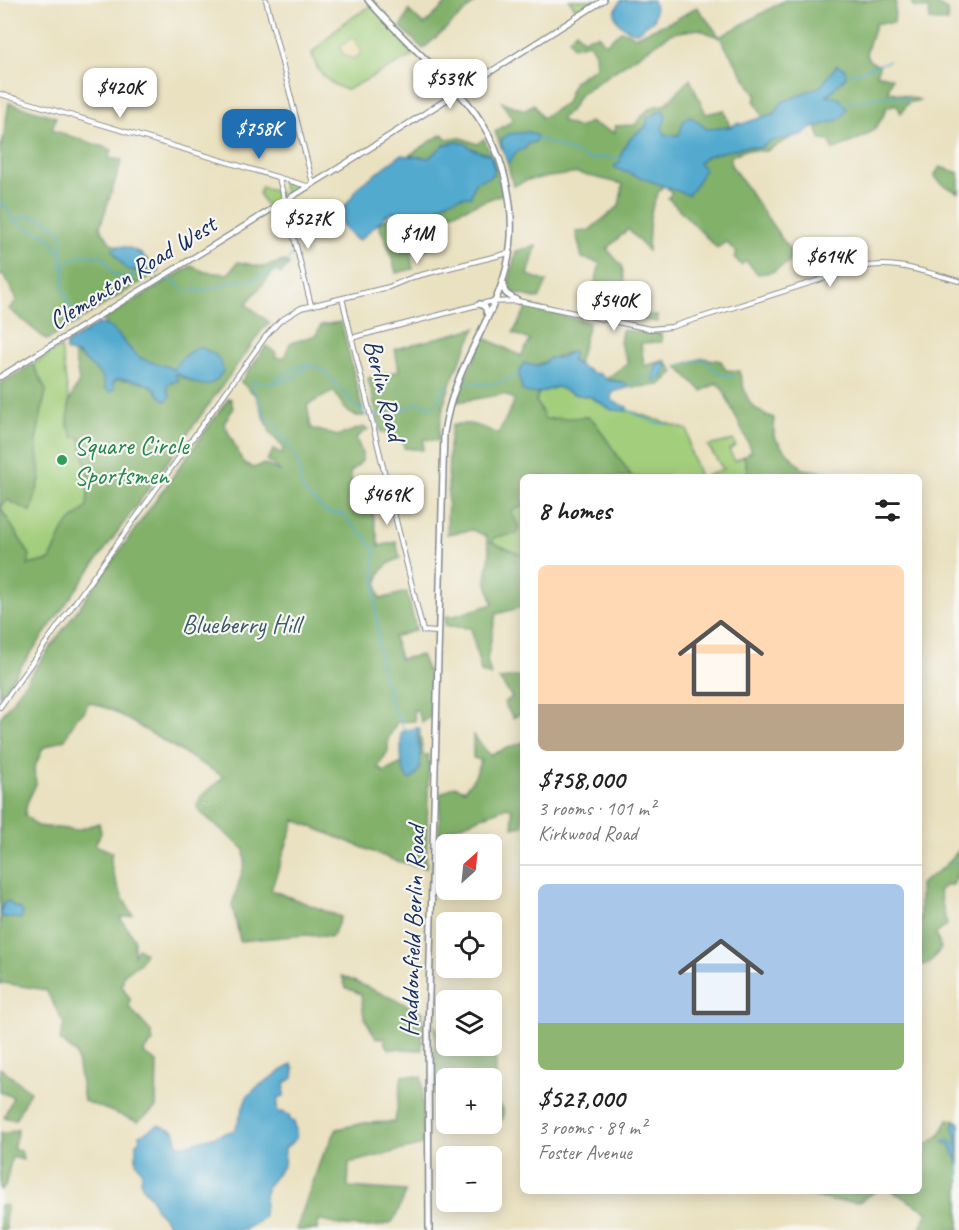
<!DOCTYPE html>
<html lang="en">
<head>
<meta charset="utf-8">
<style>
	:root { --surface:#fff; --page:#f6f6f6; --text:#222; --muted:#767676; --line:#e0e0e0; --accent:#1f6fb2 }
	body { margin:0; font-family:Caveat,sans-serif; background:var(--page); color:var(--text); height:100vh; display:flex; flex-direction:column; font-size:22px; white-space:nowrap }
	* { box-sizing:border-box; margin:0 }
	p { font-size:20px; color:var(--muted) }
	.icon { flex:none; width:33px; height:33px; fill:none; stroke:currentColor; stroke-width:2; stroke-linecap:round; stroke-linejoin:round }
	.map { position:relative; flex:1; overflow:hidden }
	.details { position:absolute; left:520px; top:474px; width:402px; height:720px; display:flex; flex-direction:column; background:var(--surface); border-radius:9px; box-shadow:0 3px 15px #0003 }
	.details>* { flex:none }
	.needle { width:39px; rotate:27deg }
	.fabs { position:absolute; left:436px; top:834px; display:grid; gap:12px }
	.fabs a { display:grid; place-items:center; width:66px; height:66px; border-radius:9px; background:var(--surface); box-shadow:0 3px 15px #0003; font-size:30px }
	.price { position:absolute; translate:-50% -51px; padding:0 14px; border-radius:12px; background:#fff; color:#222; font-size:20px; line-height:39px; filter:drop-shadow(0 2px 3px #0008) }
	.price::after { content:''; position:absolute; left:50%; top:36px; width:18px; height:14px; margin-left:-9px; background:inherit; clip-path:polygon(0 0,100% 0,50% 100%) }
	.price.on { background:var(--accent); color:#fff }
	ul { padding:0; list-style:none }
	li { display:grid; align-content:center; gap:12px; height:318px; padding:0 18px }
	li+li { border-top:2px solid var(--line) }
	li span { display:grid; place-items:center; height:186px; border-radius:9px; color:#555 }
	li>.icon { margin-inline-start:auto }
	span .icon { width:108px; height:108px; fill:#fffc; stroke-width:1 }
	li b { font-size:26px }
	h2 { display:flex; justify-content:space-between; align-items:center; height:72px; padding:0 18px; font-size:26px }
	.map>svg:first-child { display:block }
	.green { fill:#a3ce7b; stroke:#5f7e6c; stroke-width:1.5 }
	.forest { fill:#82b16b; stroke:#4e7064; stroke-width:1.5 }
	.sand { fill:#eeda9e; stroke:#84847e; stroke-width:1.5 }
	.water { fill:#53aacf; stroke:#376c96; stroke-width:1.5 }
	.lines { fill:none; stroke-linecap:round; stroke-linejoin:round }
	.stream { stroke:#53aacf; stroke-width:1.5 }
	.tertiary-casing { stroke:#82888f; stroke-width:6 }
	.secondary-casing { stroke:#82888f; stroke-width:7 }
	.primary-casing { stroke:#82888f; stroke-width:8 }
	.tertiary { stroke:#fff; stroke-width:4 }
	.secondary { stroke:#fff; stroke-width:4.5 }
	.primary { stroke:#fff; stroke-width:5 }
	.leisure-dot { fill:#2e9e5b; stroke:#f6f6f2; stroke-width:2 }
	.labels { text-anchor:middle; stroke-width:4.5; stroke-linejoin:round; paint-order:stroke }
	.street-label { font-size:26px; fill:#1b2f5e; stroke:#f6f6f2 }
	.leisure-label { font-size:26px; fill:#27864d; stroke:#f6f6f2; text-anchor:start }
	.park-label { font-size:26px; fill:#3d5765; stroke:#f6f6f2 }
</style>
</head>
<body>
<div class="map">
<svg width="959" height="1230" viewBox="0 0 959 1230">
	<rect width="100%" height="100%" fill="#f6f6f2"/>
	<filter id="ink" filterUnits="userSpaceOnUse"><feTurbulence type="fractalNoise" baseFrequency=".0167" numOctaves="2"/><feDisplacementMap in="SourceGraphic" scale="12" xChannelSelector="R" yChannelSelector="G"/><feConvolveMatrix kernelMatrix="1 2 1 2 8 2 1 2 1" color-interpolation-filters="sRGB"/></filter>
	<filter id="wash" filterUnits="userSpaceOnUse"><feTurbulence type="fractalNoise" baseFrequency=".008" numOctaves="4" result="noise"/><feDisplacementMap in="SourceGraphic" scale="24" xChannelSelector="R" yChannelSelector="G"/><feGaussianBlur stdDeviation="1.35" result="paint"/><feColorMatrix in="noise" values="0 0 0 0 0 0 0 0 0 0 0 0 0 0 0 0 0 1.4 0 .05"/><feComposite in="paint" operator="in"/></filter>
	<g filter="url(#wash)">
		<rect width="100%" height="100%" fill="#eae1c0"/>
		<!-- green -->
		<path class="green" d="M569 0H596L578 11Z
			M372 5 418 53 347 90C328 84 316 72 312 53L342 24Z
			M281 179 301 186V187L286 196Z
			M261 187 280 192 281 199 267 207 259 194Z
			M61 347 69 402 68 426 80 437 89 480 87 507 65 527 50 560 28 565 1 509 2 504 8 500 31 511 40 479 36 440 46 390 33 364Z
			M557 387 591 397 612 410H627L688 430 690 450 700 477H632L594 421 588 417 545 420 536 400 539 393Z
			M733 440 736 446 729 450 735 461 744 456 749 477H703L723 469 708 446Z
			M523 504V556L491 542 495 537 519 528 511 511Z"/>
		<!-- forest -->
		<path class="forest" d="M450 0H478L423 49 401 27 409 11 424 25Z
			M785 0H896L894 23H876L866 53 870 61 879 66 877 74 892 78 888 91 920 100 908 103 901 113 896 104 886 108C878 136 857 139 833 150L830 141 821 140 816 127 827 96 846 76 775 113 763 117 754 100 757 97 720 38 699 29 672 33 580 94 570 111 561 118 563 122 579 128 589 122 615 133V126L635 125C643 114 650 104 665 105L690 79 706 114 724 110 730 127C708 129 686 136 665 135L661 130 666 116 646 127 622 168 684 192 698 163 708 155 746 146 759 148 771 141 796 135 766 151 745 150 731 156V165L791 252V261L772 272 758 274 746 261 741 265 734 257 737 253 726 242 717 248 668 198 672 193 664 185C648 202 649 229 648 251L628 229 607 249 622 266 625 284 641 314 657 316 658 322 625 318 628 302 617 299V293L608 291 604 313 589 310 600 263 582 258 576 232 588 231 619 206 623 184 577 173 527 180 513 186 507 161 495 132 513 120 502 102 524 110 534 104 542 118 566 103 574 81 596 67 595 53 589 43 573 47 569 39 576 31 582 39 598 35 605 44 621 31 630 33 634 37 675 20 697 7 720 37Z
			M911 0H929L947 10 948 22 930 20 929 9 913 7Z
			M9 103 56 117 52 130 112 150 108 158 122 160 100 227 111 244 139 252 159 271 47 340 9 309 17 300 3 274 0 276V145H2Z
			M442 134 447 139 459 137 477 144 484 139 492 157 457 142 444 145 429 158 408 156Z
			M493 158 503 194 445 216 449 238 436 246 410 253 413 269 396 273 389 248 378 224 391 217 404 228 437 227 438 209 457 196H471L475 182 493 174Z
			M940 167 959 173V193L943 185 934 176Z
			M536 246 528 275 547 282 539 299 507 291 516 251Z
			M285 261 289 265 280 274 275 270 246 304 270 323 262 330 0 696V384L33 364 46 390 36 440 40 479 31 512 8 500 2 504 1 509 30 555 28 565 50 560 65 527 87 507 89 480 80 437 74 438 68 426 69 402 79 381 74 354C80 355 99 372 103 377 105 381 105 383 105 388L110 392 115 380C123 378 147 382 153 388 159 393 159 398 167 400L170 395 167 387 168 384 179 380 175 375 176 373 183 378 207 385 175 370 146 362 136 355 105 324 103 320 191 266 205 272 228 274 238 262 263 267Z
			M528 305 589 323 578 364 571 361V351L535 366 523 364 522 389 539 393 536 400 545 419 588 417 594 421 632 477H524L523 506 511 511 519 528 516 534 495 537 491 542 524 556 523 607 496 614 487 660 491 676 481 672 471 628 445 626V616H454L493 604 486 580 490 553 486 536 472 530 447 534 449 447 452 426C467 420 484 427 498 434L515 400 504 394 457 402 463 382 485 338 521 356 530 340 513 333Z
			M341 322 364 416C347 418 342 404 334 391L307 405 311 428 337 436 363 427 368 429 356 438 362 453V461L350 473 355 495 372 508 379 546 396 542 400 558C380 566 373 578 380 599L407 592 416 630 394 637 400 659 421 655 427 670 431 671 430 718 422 722 417 710H413L415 721 397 722 388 739V751L378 767 384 772 402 763V733L419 728 423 755H429L426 868 393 860 295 820 271 890 341 917 332 937 304 935 240 941 232 905 245 863 244 849 200 812 197 806 202 795 224 777 112 710 89 702 84 712 77 717 65 739 43 748 34 769 36 784 27 803 25 815 37 826 77 830 99 823 101 833 95 845 112 852C107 869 123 900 133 915L120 918 134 938V955L138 948 145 953 139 964 124 974 122 986 130 999 129 1007 151 1032 153 1042 143 1053 157 1062 156 1108 138 1122 84 1101 76 1054 60 1040 64 1024 46 990 3 983 0 984V718L229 398 231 399 233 409 224 423 243 462 253 468 264 464 281 472 267 460 274 449 282 454 283 447 271 434 256 396 241 382 266 346 276 353 275 357 284 358 290 343 316 335 321 325Z
			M476 328C457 366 441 397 438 441L424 439 423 450 404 448 403 440 381 432 368 378 399 371 395 349Z
			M622 330 661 334 662 342 641 343 644 366 665 360 674 372 660 385 626 388 624 382 606 379 628 363 620 343Z
			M703 358 721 361 726 370 739 371C747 398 746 408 774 418V437L783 448 803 469 825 472 828 477H749L744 456 752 451 723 390 717 383 702 391 677 366Z
			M523 676V712L513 718 504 703 512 697 499 679Z
			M473 735 490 755 523 742V826L513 828 512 809 507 807 439 834 440 794 455 786 465 790 475 776 481 760 473 758Z
			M959 850V871L953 885H946L939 891 947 925 936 934 941 948 929 964 920 965V884L944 867Z
			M342 976 423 1012 422 1050 390 1049 385 1044V1038H376L364 1017 361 994 346 988Z
			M435 1026 447 1046H492V1026L495 1027 496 1100 503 1109V1119L492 1122V1078H447V1093L435 1100Z
			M0 1068 30 1091 15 1120 4 1117 13 1097 0 1092Z
			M402 1075 422 1077 423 1145 349 1163 348 1187 406 1191C402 1200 398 1215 392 1222 375 1230 339 1227 319 1220L317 1230H296L321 1159 337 1129 364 1123 395 1122Z
			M948 1119 957 1121 959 1126V1230L955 1228 954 1230H919L928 1212 892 1191H920V1159L922 1148 939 1136Z
			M18 1129 13 1149 21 1150 23 1160 12 1157 5 1187 0 1190V1133H8Z
			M795 1191H876L859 1202 832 1201Z
			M0 1205 7 1206 5 1222 7 1230H0Z"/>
		<!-- sand -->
		<path class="sand" d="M353 37 362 52C354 62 343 59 340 47Z"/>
		<!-- water -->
		<path class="water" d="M621 0H653L655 9 654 19 637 32C627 31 611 21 616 9 617 6 620 3 621 0Z
			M837 65 845 69 846 76 827 96 839 98 847 108 843 116 838 120 810 129 802 135 771 141 759 148 749 146 714 154 705 157 699 163 704 168C704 173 692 191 688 195L615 168V165L620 163C620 147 633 134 646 127L647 118 662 110C669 116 664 122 662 128L665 135H679L683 122 690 116 707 129 730 127 737 123 742 124 775 113 782 102 821 86Z
			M529 132 537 136 535 142 527 144 526 148 516 152 510 162H507L501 143 502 139 509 134Z
			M457 142 466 144 472 149 491 155 495 170 490 177 475 182 471 196C461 196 439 201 436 212 435 217 438 222 437 227H413L403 224 394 212 387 215 360 240H357L344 228 339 217 340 214 359 186 401 155 429 158 444 145Z
			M119 246C132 247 147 255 152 268L136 271 126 269 112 250Z
			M98 324C115 324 123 343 134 353 147 365 160 361 174 370 176 362 189 351 199 347 212 352 221 356 223 371 208 397 193 381 176 373L175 375 179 380 168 384 167 387 170 397 166 401C159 397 158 392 153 387 144 381 124 377 115 380L113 383 114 390 110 392 105 387 104 381 101 375 79 355 66 351V344Z
			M572 351 574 354 571 361 593 373 600 374 607 380 626 383 627 388 613 392 611 398 614 402 627 407V411L612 410 591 397 573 394 557 387C545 390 534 398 522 390L519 373 524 363C533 366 541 368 549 358H560Z
			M665 363 668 367 663 376 657 381 653 380 657 364Z
			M416 728 420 730 417 734C420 750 426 771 410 780 398 772 402 748 401 734L403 731Z
			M8 901 16 908H20L23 913 21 919 2 917C0 912 2 901 8 901Z
			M292 1064 294 1069 293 1078 285 1083 284 1096 278 1098 277 1110 279 1113 283 1112 289 1115 290 1120 294 1122C298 1138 299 1138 285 1148L284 1165 266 1188 264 1216 258 1222 246 1228V1230H174L156 1209 151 1197 145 1191 141 1183 142 1173 136 1161V1143L140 1140V1135L158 1125 174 1130 178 1145H186L235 1130 247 1097 257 1087Z
			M955 1122H959L957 1165V1158L954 1155 951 1145 943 1142 947 1139 955 1143 958 1142 953 1127Z"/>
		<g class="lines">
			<!-- stream -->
			<path class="stream" d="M847 74 855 73 889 61
				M841 104 889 96 908 99
				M535 138 542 140 590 159 609 157 621 159
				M0 203 7 207 11 217 20 225 48 236 60 253
				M15 220 30 216 45 220 59 229 63 239 61 265 65 274C63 283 60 289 67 296V303L73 307 72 316 78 324
				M151 268 159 273
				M64 269 66 263C71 259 78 255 85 255 92 255 93 258 100 255 107 258 108 270 115 276L126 277 156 272
				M163 279 164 280 172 279 185 293 197 290 202 292 211 287H219L230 282 241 280H252L278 269 288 262 290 257 295 254
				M309 366C294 381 273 387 252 381V386L267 420 276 424 281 439 288 441 289 450 298 457 300 483 303 490 325 511 333 514 341 513 361 534 367 536 368 543 376 549V556L374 560 376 612 379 636 377 641 385 683 389 688 388 697 395 713 400 718 404 731
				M678 366 704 359C716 369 717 377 734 376
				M275 382 279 376 290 372 292 368C297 368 302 365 306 365 326 365 334 384 346 396L350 397V402L361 409 365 415H368
				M627 385 639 382 649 374 655 373
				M460 386H465L471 382C486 388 506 382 519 373
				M626 409 655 423 668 424
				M373 414 391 415 397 410 409 408 415 403H422L428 407C440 405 439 397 443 388L450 386
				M949 864 959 861
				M959 1163V1178"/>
		</g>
	</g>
	<g filter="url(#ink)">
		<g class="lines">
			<defs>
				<path id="tertiary" d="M266 0 313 184
					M0 94 307 186
					M279 178 311 305
					M342 298 423 631 437 632
					M351 338 489 302 518 301 650 329 671 327 857 268C893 259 924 272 959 281
					M0 707 266 336 280 321 301 308 389 287 413 277 509 253"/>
				<path id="secondary" d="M0 377 340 167 604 0"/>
				<path id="primary" d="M368 0C396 33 428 60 457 91 508 144 526 226 498 294 478 343 452 378 444 433L428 1033 429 1230
					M504 284C502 295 511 296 518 301
					M480 304 485 307 488 316"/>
			</defs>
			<!-- tertiary casing -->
			<use href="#tertiary" class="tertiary-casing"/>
			<!-- secondary casing -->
			<use href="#secondary" class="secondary-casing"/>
			<!-- primary casing -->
			<use href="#primary" class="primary-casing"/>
			<!-- tertiary -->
			<use href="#tertiary" class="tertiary"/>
			<!-- secondary -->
			<use href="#secondary" class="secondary"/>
			<!-- primary -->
			<use href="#primary" class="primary"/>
		</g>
	</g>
	<!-- markers -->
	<circle class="leisure-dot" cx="62" cy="460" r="6"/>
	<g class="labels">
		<!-- street labels -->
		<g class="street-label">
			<text transform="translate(132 272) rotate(-32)" y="9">Clementon Road West</text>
			<text transform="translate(385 390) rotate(76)" y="9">Berlin Road</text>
			<text transform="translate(412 931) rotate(-88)" y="9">Haddonfield Berlin Road</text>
		</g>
		<!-- leisure labels -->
		<g class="leisure-label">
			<text x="74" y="454">Square Circle<tspan x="74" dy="30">Sportsmen</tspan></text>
		</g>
		<!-- park labels -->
		<g class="park-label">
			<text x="241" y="633">Blueberry Hill</text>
		</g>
	</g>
</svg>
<div class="fabs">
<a><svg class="needle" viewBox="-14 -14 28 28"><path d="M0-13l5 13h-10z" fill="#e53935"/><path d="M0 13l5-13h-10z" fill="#767676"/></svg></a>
<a><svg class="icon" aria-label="locate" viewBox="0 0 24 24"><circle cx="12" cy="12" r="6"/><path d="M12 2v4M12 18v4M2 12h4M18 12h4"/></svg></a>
<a><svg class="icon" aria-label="layers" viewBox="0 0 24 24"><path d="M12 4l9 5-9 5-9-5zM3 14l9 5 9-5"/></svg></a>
<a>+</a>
<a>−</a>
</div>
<b class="price" style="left:450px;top:110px">$539K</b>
<b class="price" style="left:120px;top:119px">$420K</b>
<b class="price on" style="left:259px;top:160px">$758K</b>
<b class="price" style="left:308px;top:250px">$527K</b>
<b class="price" style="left:417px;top:265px">$1M</b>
<b class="price" style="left:830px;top:288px">$614K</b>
<b class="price" style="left:614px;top:332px">$540K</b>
<b class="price" style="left:387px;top:526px">$469K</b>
<section class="details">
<h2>8 homes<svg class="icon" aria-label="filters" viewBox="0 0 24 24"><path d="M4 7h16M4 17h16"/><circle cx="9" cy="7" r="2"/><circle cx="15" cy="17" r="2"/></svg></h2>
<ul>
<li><span style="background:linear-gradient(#ffd9b3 75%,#b9a48a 0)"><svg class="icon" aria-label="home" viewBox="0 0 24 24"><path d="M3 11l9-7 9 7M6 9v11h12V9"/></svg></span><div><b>$758,000</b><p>3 rooms · 101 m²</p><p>Kirkwood Road</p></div></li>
<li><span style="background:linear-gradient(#a9c7e8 75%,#8fb573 0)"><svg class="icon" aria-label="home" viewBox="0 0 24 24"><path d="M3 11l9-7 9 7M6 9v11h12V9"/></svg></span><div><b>$527,000</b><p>3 rooms · 89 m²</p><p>Foster Avenue</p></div></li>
</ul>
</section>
</div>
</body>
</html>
